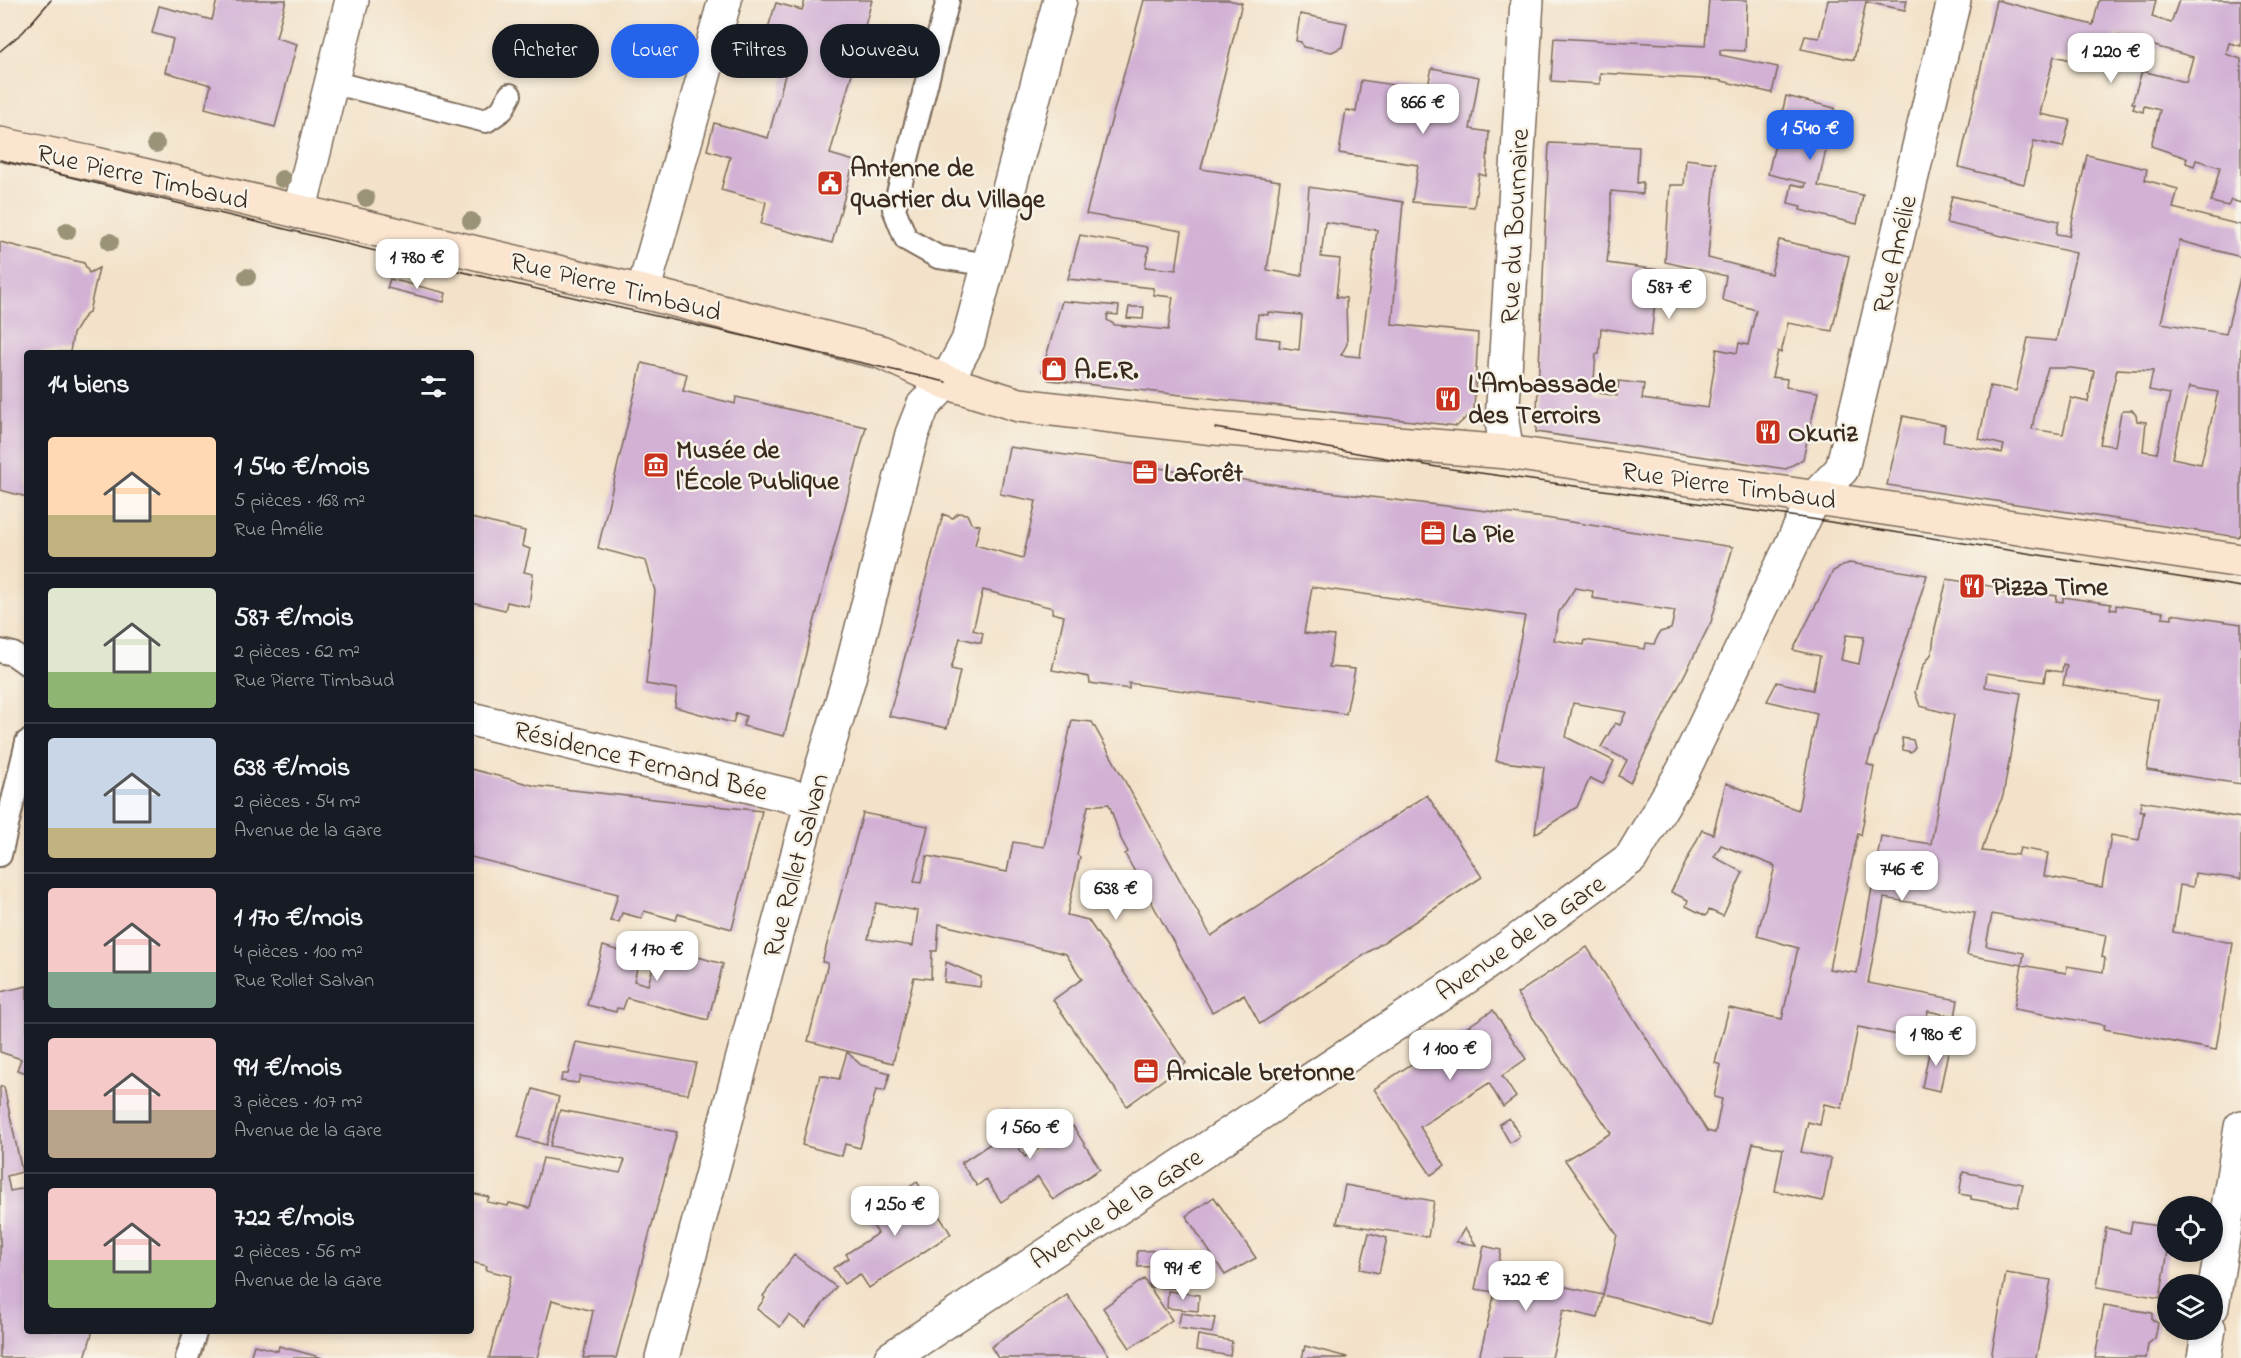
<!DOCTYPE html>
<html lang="fr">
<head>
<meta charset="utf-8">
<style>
	:root { --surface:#171b24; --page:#242831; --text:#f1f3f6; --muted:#9ea1a6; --line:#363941; --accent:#2563eb }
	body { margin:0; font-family:"Indie Flower",sans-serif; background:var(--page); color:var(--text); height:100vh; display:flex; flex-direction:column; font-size:22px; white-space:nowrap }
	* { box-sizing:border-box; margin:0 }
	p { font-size:20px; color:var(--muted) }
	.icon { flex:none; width:33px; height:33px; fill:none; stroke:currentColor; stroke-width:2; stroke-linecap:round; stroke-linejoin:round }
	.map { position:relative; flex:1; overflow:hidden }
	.panel { position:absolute; left:24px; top:350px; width:450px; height:984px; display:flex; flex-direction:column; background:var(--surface); border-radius:6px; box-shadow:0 3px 9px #0003 }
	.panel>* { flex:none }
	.hud { position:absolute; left:492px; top:24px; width:570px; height:54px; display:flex; gap:12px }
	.tools { position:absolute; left:2157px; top:1196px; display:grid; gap:12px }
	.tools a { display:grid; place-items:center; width:66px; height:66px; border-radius:50%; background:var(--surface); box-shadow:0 3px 9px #0003; font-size:30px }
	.price { position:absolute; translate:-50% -51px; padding:0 14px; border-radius:12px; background:#fff; color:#222; font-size:20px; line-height:39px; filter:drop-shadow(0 2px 3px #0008) }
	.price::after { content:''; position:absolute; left:50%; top:36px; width:18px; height:14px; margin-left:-9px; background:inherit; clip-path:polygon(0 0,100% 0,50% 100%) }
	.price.active { background:var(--accent); color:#fff }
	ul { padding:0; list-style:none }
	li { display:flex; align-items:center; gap:18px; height:150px; padding:0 24px }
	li+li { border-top:2px solid var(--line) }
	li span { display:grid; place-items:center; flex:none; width:168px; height:120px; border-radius:6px; color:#555 }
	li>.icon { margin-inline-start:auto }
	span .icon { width:72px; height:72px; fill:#fffc; stroke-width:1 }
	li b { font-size:26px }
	h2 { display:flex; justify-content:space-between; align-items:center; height:72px; padding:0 24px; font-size:26px }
	.pill { padding:0 21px; border-radius:27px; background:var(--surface); box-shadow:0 3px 9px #0003; font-size:21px; line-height:54px }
	.pill.active { background:var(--accent); color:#fff }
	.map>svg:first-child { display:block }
	.building { fill:#d2b1d5; fill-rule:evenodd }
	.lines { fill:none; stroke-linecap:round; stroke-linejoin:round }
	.lane-casing { stroke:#7b6a5a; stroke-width:26 }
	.street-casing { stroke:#7b6a5a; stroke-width:36 }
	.secondary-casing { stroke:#7b6a5a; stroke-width:36 }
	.lane { stroke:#fff; stroke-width:22 }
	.street { stroke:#fff; stroke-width:33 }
	.secondary { stroke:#fbe5cf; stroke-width:33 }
	.tram { stroke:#3b2a1e; stroke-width:1.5 }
	.tree { fill:#9a9378 }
	.labels { text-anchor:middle; stroke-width:5; stroke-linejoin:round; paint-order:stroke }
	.poi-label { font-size:27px; font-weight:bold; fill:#3b2a1e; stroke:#f7f3e8; text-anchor:start }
	.street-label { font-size:27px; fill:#3b2a1e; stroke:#f7f3e8 }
</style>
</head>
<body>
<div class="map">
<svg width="2241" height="1358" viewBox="0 0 2241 1358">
	<rect width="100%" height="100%" fill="#f7f3e8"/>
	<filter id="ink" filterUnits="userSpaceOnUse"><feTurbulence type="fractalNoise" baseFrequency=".0167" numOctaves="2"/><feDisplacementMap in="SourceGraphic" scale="12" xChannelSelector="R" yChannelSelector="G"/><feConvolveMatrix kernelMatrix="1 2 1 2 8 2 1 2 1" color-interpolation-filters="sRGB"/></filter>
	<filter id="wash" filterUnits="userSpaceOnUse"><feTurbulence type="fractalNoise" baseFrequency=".008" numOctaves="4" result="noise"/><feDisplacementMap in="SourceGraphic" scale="24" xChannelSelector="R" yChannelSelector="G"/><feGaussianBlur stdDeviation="1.35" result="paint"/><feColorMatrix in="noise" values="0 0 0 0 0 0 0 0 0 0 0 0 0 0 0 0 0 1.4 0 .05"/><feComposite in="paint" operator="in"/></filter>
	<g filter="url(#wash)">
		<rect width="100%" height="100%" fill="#f3e2c9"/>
		<g id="blocks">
			<!-- building -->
			<path class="building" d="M217 0H286L276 38 297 44 275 127 205 108 211 85 165 72 173 39 152 33 159 6 212 20Z
				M805 0H872L830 154 854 161 832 243 761 224 766 202 721 190 730 157 707 150 714 123 768 138 795 38 767 31 776 3 802 10Z
				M1144 0H1228L1242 3 1201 169 1280 181 1267 270 1302 276 1309 187 1403 202 1392 324 1478 333 1474 410 1457 426 1049 380 1042 371 1062 301 1119 306 1118 315 1108 314 1107 320 1115 325 1168 330 1173 297 1154 295 1153 288 1068 279 1080 235 1149 247 1145 267 1176 270 1182 231 1086 214ZM1325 222 1377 230 1360 357 1341 355 1347 344 1346 298 1336 297 1340 259 1321 257ZM1268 312 1302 315 1299 350 1279 347 1280 340 1256 337 1258 314 1268 315Z
				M1709 0H1747L1745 51 1720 50V55L1778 67 1772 93 1718 80 1600 73V84L1551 81 1554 38 1705 46Z
				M1828 0H1907L1905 10 1866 2 1854 60 1801 49 1805 36 1819 38Z
				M1996 0 2093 25 2099 0H2156L2152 17 2171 23 2179 0H2241V46L2229 43 2226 54 2241 59V203L2231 200 2228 206 2211 202 2220 167 2196 160 2194 166 2186 163 2187 158 2151 146 2160 110 2144 106 2143 112 2133 109 2135 104 2132 103 2142 71 2186 82 2193 57 2116 35 2109 69 2054 56 2040 114 2070 120 2063 147 2034 141 2024 184 1959 167Z
				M1300 14 1347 23 1342 47 1332 52 1303 47 1301 42 1296 41Z
				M1432 68 1479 77 1470 129 1489 132 1486 176 1479 174 1474 207 1412 202 1418 165 1339 153 1346 110 1356 112 1361 80 1427 90Z
				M1786 96 1835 108 1818 186 1863 195 1857 224 1800 210 1801 206 1788 203 1792 184 1805 187 1806 183 1768 174Z
				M1549 143 1639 147 1637 183 1643 182V194L1611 191V227L1607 263 1659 270 1651 336 1601 328 1599 354H1596L1593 392 1617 396 1619 381 1644 384 1642 399 1708 408 1717 349 1737 353 1739 343 1748 345 1756 310 1722 300 1726 276 1665 262 1670 185H1684L1686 159 1716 163 1708 258 1771 274 1779 240 1849 256 1832 331 1788 323 1781 353 1778 351 1772 377 1787 379 1786 387 1818 392 1803 459 1786 469 1536 432Z
				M2087 155 2147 169 2145 180 2178 189 2173 208 2241 225V257L2180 241 2161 323 2226 334 2241 274V534L2238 537 1887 485 1903 416 1945 425 1943 442 2002 453 2004 445 1979 439 1990 386 2016 391 2028 338 2056 341 2076 253 1946 223 1952 196 2059 221 2056 234 2069 236ZM2048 368H2071L2094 371 2088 402 2071 398 2063 434 2032 429 2037 402ZM2117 369 2153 371 2149 390 2170 394 2157 453 2143 451 2146 422 2137 421 2136 415 2132 410H2123L2121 412 2115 446 2100 444ZM2189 387 2218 392 2201 464 2172 458Z
				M0 242 84 263 89 273 99 268 89 312 82 319 73 334 70 352H27V497L0 490Z
				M390 279 446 293 444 302 387 288Z
				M1129 307H1144L1143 319 1127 318Z
				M642 363 687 374 683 391 732 403 735 404 736 397 866 427 784 736 743 726 746 716 736 713 733 723 675 707 677 689 646 684 655 591 646 561 598 548Z
				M1009 447 1329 492 1545 518 1733 547 1711 622 1630 783 1619 776 1627 760 1601 747 1615 723 1620 725 1626 712 1573 703 1566 737 1614 761 1603 784 1590 778 1577 807 1535 834 1544 767 1496 761 1525 616 1312 587 1304 633 1334 636 1329 667 1355 669 1346 714 1129 683V689L1090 683 1089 677 1052 670 1064 616 1052 613 1053 608 983 590 973 630 983 633 981 643 960 638 951 669 960 671 947 728 889 716 943 514 953 518 958 513 967 514 971 523 980 525 975 545 1023 558 1036 501 1000 494ZM1575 588 1593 591 1592 598 1675 611 1671 629 1660 632 1654 644 1646 643 1645 649 1585 640 1584 645 1554 640 1559 612Z
				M471 518 525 531 522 546 530 549 524 572 533 574 529 607 507 602 505 610 471 602Z
				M1849 563 1927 575 1867 764 1874 767 1861 835 1858 833 1829 969 1857 973 1881 836 1931 844 1954 715 1920 706 1915 692 1923 666 1932 653 1935 628 1947 579 2002 588 2001 593 2009 594 2010 589 2057 596 2056 601 2063 602V597L2111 604 2110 609 2116 610V605L2163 612 2162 617 2172 618V614L2241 624V784L2147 770 2158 700 2063 685 2067 665 2063 664 2062 672 2046 670 2044 682 1987 673 1985 687 2021 693 2003 796 1991 822 1982 851 2018 855 2020 848 2048 853 2044 876 2102 887 2111 835 2139 840 2144 811H2140L2141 801 2241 818V879L2195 873 2193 887 2180 885 2173 932 2233 943 2216 1050 2104 1029 2105 1025 2014 1009 2022 965 2066 973 2067 966 2103 972 2105 958 2102 957 2106 935 1992 914 1986 946 2024 953 2022 965 1967 955 1975 913 1884 898 1868 983 1958 1000 1955 1017 1928 1011 1922 1040 1858 1027 1842 1108 1824 1104 1820 1125 1808 1122 1801 1152 1831 1159 1823 1201 1775 1191 1783 1149 1753 1143 1711 1324 1603 1295 1617 1235 1565 1160 1611 1133 1517 994 1587 947 1707 1131 1715 1133 1722 1099 1714 1097 1721 1065 1715 1063 1729 1008 1782 1019 1798 948 1757 936 1775 866 1721 845 1714 857 1743 872 1723 916 1709 910 1706 916 1686 906 1688 900 1671 892 1702 830 1713 834 1726 783 1798 810 1817 713 1767 701 1777 682 1813 690 1820 656 1793 650 1833 571ZM1846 635 1864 637 1859 664 1841 660Z
				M1072 720 1092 722 1211 936 1427 795 1482 877 1260 1024 1244 995 1212 1012 1125 854 1128 852 1121 839 1109 804 1088 806 1077 855 1080 857 1067 915 1088 920 1186 1063 1127 1106 1053 1000 1082 979 1066 954 939 924 937 951H932L931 979 914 977 893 1063 808 1041 828 963 822 962 863 813 928 826 914 882 921 883 927 856 1007 872 1013 842 1044 847ZM876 903 918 911 913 946 868 939Z
				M1902 738 1913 740 1915 747 1911 752 1903 750Z
				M471 769 536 786 762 811 732 929 678 914 676 920 644 911 641 918 622 913 619 922 610 921 618 894 471 857Z
				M603 946 640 957 634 981 648 985 659 946 723 964 708 1020 627 998 623 1009 617 1008 616 1012 587 1005Z
				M946 962 981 977 980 987 944 982Z
				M27 986V1073L17 1070 21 1059 0 1052V992Z
				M1493 1010 1526 1059 1502 1076 1516 1097 1503 1107 1489 1083 1420 1127 1445 1166 1431 1175 1374 1089Z
				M576 1042 696 1063 688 1094 580 1076 578 1083 561 1081 562 1074H568Z
				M1931 1043 1949 1047 1940 1091 1922 1087Z
				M847 1052 861 1065 890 1073 885 1091 876 1090 860 1148 845 1144 842 1156 802 1145 820 1075 839 1079Z
				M0 1087H4L22 1172 7 1176 10 1191 27 1188V1330H93L85 1358H0Z
				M533 1089 559 1097 546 1145 518 1137Z
				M1006 1109 1011 1116 1018 1111 1031 1132 1015 1143 1025 1157 1073 1126 1100 1169 1053 1200 1038 1177 1001 1202 986 1179 977 1186 961 1163 999 1138 987 1121Z
				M560 1110 677 1132 616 1358H583L593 1311 552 1300 537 1358H489L511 1276 486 1270 487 1266 471 1262V1193L489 1197 487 1202 508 1206 509 1203 530 1208 543 1158 620 1173 625 1160 550 1146Z
				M1509 1118 1520 1136 1510 1143 1499 1124Z
				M1963 1172 2023 1184 2018 1207 1971 1199V1196L1959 1194Z
				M917 1182 951 1234 869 1288 860 1274 844 1284 833 1268 849 1258 846 1254 878 1233 866 1216Z
				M1345 1185 1434 1201 1428 1237 1337 1223Z
				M1214 1197 1256 1258 1225 1275 1186 1216Z
				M2132 1222 2164 1227 2163 1237 2168 1238V1251L2160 1298 2097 1287 2106 1228 2130 1233Z
				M1465 1228 1476 1245 1456 1242Z
				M1369 1233 1387 1238 1379 1273 1360 1269Z
				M1484 1246 1501 1250 1497 1272 1603 1295 1598 1318 1563 1310 1552 1358H1479L1495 1292 1475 1289Z
				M1172 1250 1173 1266 1138 1267 1137 1251Z
				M794 1255 836 1287 805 1327 789 1315 780 1327 757 1309 765 1298 763 1296Z
				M1151 1270 1186 1272 1185 1289 1150 1287Z
				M2006 1273 2051 1280 2036 1358H1991Z
				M1144 1279 1172 1320 1130 1348 1103 1308Z
				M1168 1291 1199 1295 1198 1311 1167 1308Z
				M1067 1295 1111 1358H998L991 1347Z
				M2104 1305 2152 1313V1320L2158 1323 2155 1338 2148 1344 2146 1358H2095Z
				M1181 1313 1215 1318 1212 1333 1178 1328Z
				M1198 1335 1232 1341 1230 1356 1196 1350Z
				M254 1345 278 1351 279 1346 323 1358H250Z
				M1305 1346 1347 1357V1358H1302Z"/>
		</g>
	</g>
	<g filter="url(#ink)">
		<use href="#blocks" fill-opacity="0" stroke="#7b6a5a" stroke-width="1.5"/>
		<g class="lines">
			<defs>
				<path id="lane" d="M948 0 894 209 906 239 938 257 990 265
					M331 82 486 121 502 110 510 95
					M0 651 13 654 27 664
					M0 855 27 742
					M187 1358 196 1330"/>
				<path id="street" d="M299 212 352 0
					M643 292 725 0
					M1507 452 1502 422 1527 0
					M471 719 812 801
					M2212 1307 2241 1127
					M662 1358 812 801 849 678 912 434 923 406 946 382 968 341 1060 0
					M891 1358 1474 972 1631 858 1683 771 1814 498 1842 469 1954 0
					M2204 1358 2209 1329"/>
				<path id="secondary" d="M0 144 96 164 643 292 860 347 881 352 946 382 1019 405 1215 428 1507 452 2241 561"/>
			</defs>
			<!-- lane casing -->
			<use href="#lane" class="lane-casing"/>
			<!-- street casing -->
			<use href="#street" class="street-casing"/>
			<!-- secondary casing -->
			<use href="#secondary" class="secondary-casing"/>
			<!-- lane -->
			<use href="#lane" class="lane"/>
			<!-- street -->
			<use href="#street" class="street"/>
			<!-- secondary -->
			<use href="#secondary" class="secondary"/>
			<!-- tram -->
			<path class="tram" d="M0 51 23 32 51 0
				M0 160 454 270 946 382
				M1215 428 1437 467 1805 518 2241 587"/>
		</g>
		<!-- trees -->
		<g class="tree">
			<circle cx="156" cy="144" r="9"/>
			<circle cx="282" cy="179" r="9"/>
			<circle cx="366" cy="198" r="9"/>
			<circle cx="471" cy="221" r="9"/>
			<circle cx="67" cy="231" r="9"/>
			<circle cx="110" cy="242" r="9"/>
			<circle cx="247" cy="277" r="9"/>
		</g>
	</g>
	<!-- icons -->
	<defs>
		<symbol id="civic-square" viewBox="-11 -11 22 22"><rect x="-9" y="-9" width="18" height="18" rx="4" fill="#c8321e" stroke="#f7f3e8"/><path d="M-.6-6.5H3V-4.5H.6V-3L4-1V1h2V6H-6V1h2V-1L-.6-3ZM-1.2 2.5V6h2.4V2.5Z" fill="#fff"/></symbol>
		<symbol id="shop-square" viewBox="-11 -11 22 22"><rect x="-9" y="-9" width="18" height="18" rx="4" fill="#c8321e" stroke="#f7f3e8"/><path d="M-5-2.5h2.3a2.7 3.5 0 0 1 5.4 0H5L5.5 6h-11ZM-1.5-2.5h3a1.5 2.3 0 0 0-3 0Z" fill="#fff"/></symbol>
		<symbol id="restaurant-square" viewBox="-11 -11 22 22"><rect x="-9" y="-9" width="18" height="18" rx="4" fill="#c8321e" stroke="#f7f3e8"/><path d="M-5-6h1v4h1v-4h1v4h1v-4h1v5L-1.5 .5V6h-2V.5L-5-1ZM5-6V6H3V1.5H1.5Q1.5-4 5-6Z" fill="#fff"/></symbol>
		<symbol id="museum-square" viewBox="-11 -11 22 22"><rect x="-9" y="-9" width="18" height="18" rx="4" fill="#c8321e" stroke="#f7f3e8"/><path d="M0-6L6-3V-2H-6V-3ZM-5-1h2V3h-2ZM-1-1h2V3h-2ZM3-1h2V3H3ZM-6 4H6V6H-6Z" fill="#fff"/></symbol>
		<symbol id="office-square" viewBox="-11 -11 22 22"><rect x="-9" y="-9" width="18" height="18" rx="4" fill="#c8321e" stroke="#f7f3e8"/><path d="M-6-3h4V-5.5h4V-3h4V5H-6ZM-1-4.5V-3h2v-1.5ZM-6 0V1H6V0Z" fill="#fff"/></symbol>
	</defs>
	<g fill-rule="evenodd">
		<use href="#civic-square" x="815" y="168" width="30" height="30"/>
		<use href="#shop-square" x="1039" y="354" width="30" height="30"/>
		<use href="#restaurant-square" x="1433" y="384" width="30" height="30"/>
		<use href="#restaurant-square" x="1753" y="417" width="30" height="30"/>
		<use href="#museum-square" x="641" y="450" width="30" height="30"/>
		<use href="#office-square" x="1130" y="457" width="30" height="30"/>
		<use href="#office-square" x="1418" y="518" width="30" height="30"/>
		<use href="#restaurant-square" x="1957" y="571" width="30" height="30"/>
		<use href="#office-square" x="1131" y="1056" width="30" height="30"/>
	</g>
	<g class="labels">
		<!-- poi labels -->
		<g class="poi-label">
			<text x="850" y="176">Antenne de<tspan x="850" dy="31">quartier du Village</tspan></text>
			<text x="1074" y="378">A.E.R.</text>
			<text x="1468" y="392">L'Ambassade<tspan x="1468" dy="31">des Terroirs</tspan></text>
			<text x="1788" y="441">Okuriz</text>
			<text x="676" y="458">Musée de<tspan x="676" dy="31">l'École Publique</tspan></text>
			<text x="1164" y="481">Laforêt</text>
			<text x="1452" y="542">La Pie</text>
			<text x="1992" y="595">Pizza Time</text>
			<text x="1166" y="1080">Amicale bretonne</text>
		</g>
		<!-- street labels -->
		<g class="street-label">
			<text transform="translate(143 176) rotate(13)" y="9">Rue Pierre Timbaud</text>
			<text transform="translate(1514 226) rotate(-87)" y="9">Rue du Bournaire</text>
			<text transform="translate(1894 254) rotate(-77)" y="9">Rue Amélie</text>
			<text transform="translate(616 286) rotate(14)" y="9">Rue Pierre Timbaud</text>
			<text transform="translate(1729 485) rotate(8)" y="9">Rue Pierre Timbaud</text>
			<text transform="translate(641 760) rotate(14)" y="9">Résidence Fernand Bée</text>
			<text transform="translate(795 865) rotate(-75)" y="9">Rue Rollet Salvan</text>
			<text transform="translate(1520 937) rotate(-35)" y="9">Avenue de la Gare</text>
			<text transform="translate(1116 1208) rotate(-33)" y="9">Avenue de la Gare</text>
		</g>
	</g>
</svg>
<div class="tools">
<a><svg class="icon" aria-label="locate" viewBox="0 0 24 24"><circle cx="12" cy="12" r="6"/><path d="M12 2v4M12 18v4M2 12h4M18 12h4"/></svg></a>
<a><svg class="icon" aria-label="layers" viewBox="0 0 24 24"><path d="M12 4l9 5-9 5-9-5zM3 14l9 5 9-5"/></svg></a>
</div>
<b class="price" style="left:2111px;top:84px">1 220 €</b>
<b class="price" style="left:1423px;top:135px">866 €</b>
<b class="price active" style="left:1810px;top:161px">1 540 €</b>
<b class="price" style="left:417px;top:290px">1 780 €</b>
<b class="price" style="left:1669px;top:320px">587 €</b>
<b class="price" style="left:1902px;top:902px">746 €</b>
<b class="price" style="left:1116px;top:921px">638 €</b>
<b class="price" style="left:657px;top:982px">1 170 €</b>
<b class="price" style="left:1936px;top:1067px">1 980 €</b>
<b class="price" style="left:1450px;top:1081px">1 100 €</b>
<b class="price" style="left:1030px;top:1160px">1 560 €</b>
<b class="price" style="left:895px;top:1237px">1 250 €</b>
<b class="price" style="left:1183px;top:1301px">991 €</b>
<b class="price" style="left:1526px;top:1312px">722 €</b>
<div class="hud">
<a class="pill">Acheter</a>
<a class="pill active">Louer</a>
<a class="pill">Filtres</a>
<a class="pill">Nouveau</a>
</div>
<section class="panel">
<h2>14 biens<svg class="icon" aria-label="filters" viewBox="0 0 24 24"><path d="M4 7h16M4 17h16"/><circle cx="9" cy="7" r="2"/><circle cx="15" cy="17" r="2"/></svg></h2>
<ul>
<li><span style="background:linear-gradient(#ffd9b3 65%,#c2b280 0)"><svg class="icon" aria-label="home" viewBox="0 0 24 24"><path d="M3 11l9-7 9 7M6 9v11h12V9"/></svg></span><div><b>1 540 €/mois</b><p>5 pièces · 168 m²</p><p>Rue Amélie</p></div></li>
<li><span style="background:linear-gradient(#dfe7d0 70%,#8fb573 0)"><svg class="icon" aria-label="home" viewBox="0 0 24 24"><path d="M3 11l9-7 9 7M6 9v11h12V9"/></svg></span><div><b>587 €/mois</b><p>2 pièces · 62 m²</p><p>Rue Pierre Timbaud</p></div></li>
<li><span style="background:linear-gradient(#c9d6e8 75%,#c2b280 0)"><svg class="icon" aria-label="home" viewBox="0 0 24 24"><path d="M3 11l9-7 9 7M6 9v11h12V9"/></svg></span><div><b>638 €/mois</b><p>2 pièces · 54 m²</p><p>Avenue de la Gare</p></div></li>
<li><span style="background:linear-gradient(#f6c9c9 70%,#7fa58c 0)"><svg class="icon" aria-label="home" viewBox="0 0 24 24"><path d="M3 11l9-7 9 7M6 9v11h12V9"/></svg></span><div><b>1 170 €/mois</b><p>4 pièces · 100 m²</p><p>Rue Rollet Salvan</p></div></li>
<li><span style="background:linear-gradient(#f6c9c9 60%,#b9a48a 0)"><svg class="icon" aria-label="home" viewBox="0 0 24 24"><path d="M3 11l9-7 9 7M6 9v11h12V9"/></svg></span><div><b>991 €/mois</b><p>3 pièces · 107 m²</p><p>Avenue de la Gare</p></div></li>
<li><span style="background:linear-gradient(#f6c9c9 60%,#8fb573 0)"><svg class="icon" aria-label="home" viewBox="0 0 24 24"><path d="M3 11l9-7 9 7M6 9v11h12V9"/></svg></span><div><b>722 €/mois</b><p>2 pièces · 56 m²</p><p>Avenue de la Gare</p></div></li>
</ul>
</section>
</div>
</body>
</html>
